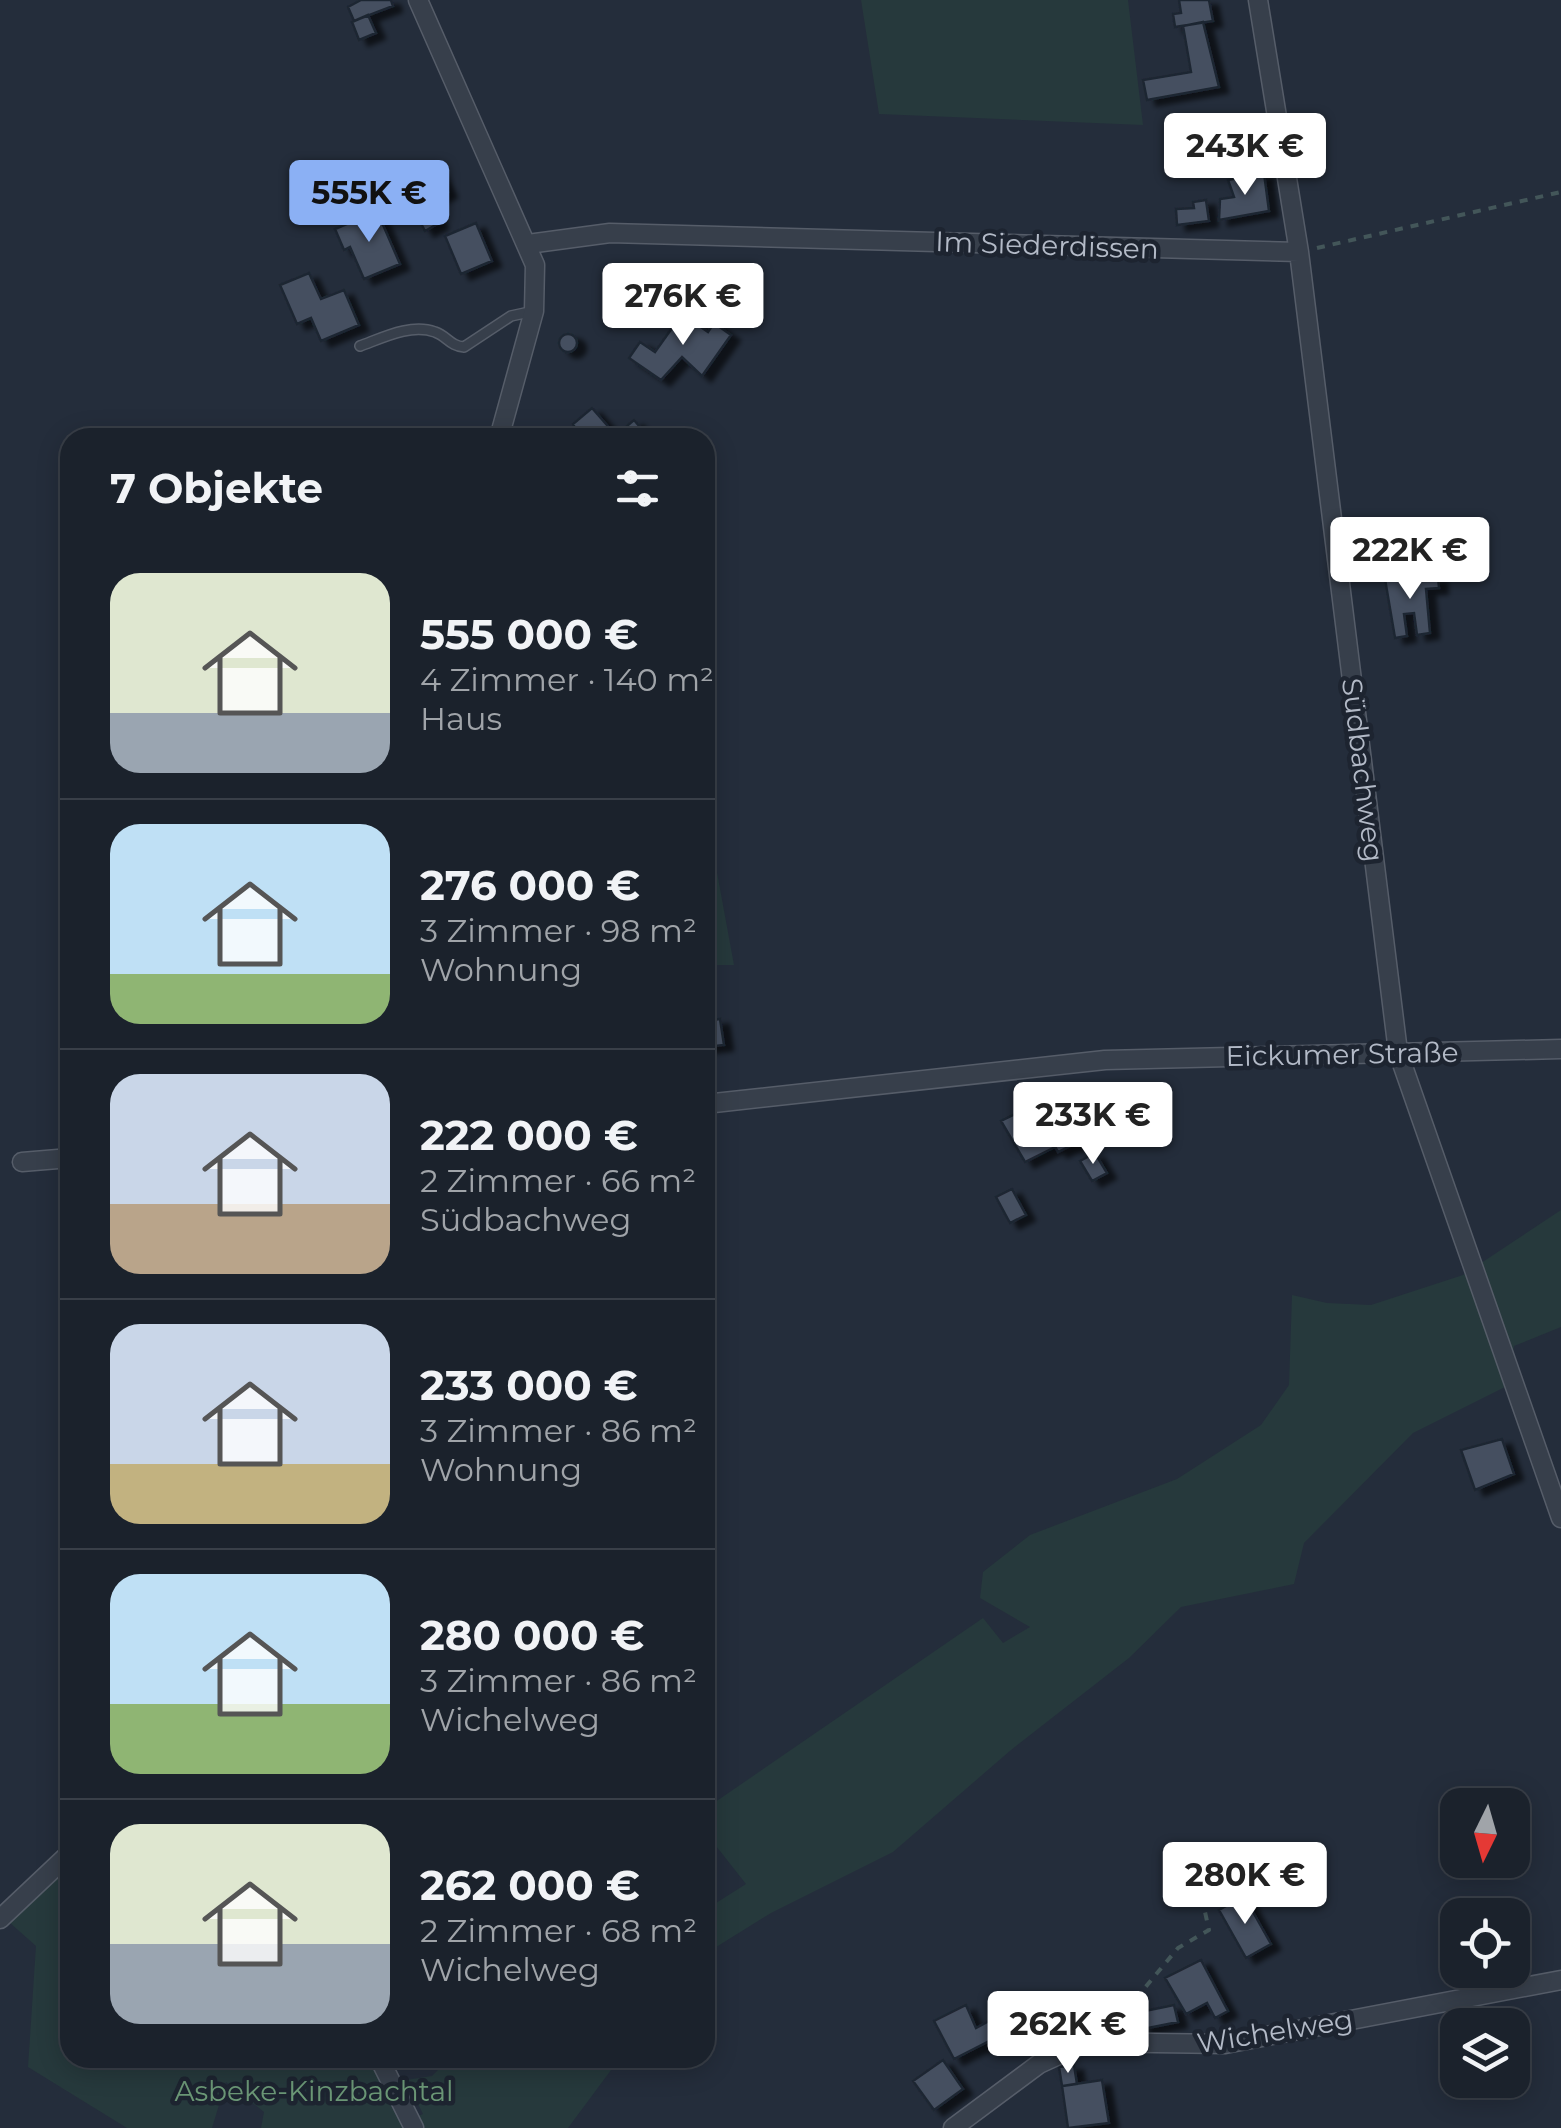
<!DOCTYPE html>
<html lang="de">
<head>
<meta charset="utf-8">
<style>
	:root { --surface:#1b222c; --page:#242a34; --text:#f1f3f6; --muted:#a0a4a9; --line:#393f48; --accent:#8bb0f4 }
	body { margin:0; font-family:Montserrat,sans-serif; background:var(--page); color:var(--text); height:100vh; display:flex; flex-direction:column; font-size:38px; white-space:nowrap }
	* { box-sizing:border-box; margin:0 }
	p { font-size:32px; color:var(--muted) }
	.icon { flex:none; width:55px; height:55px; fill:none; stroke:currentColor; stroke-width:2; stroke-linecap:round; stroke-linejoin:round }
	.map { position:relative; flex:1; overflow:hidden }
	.details { position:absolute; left:60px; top:428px; width:655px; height:1640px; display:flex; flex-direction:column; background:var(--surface); border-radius:30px; box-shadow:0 5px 25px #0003,0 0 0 2px var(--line) }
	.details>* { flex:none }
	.needle { width:65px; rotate:185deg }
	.buttons { position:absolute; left:1440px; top:1788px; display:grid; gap:20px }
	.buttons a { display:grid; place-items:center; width:90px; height:90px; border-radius:20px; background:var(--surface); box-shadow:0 5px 25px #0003,0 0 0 2px var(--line); font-size:50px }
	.price { position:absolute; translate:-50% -85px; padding:0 22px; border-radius:10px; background:#fff; color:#222; font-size:32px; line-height:65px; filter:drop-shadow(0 2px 5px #0008) }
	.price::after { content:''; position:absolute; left:50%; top:60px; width:30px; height:22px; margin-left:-15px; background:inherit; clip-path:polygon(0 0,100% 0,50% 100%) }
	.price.selected { background:var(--accent); color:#111 }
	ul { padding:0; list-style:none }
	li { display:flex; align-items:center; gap:30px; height:250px; padding:0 50px }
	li+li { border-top:2px solid var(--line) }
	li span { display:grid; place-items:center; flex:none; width:280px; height:200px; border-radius:30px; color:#555 }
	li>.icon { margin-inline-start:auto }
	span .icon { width:120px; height:120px; fill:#fffc; stroke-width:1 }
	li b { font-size:42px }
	h2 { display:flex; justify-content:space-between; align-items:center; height:120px; padding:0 50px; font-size:42px }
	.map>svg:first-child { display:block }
	.green { fill:#26393c }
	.building { fill:#455060; stroke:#1f2632; stroke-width:2.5; filter:url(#shadow) }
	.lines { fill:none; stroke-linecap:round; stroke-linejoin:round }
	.lane-casing { stroke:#565d69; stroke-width:12 }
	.street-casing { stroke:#565d69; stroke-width:21 }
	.path { stroke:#435659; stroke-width:4; stroke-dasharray:8 8; stroke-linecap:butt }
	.lane { stroke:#373f4b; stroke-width:9 }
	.street { stroke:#373f4b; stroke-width:18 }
	.labels { text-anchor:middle; stroke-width:9; stroke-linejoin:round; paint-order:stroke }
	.street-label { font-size:28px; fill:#b3bac7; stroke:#1d2430 }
	.park-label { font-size:28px; fill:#6b9776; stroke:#1d2430 }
</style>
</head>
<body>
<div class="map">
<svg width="1561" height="2128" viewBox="0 0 1561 2128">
	<defs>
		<filter id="shadow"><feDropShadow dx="9" dy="5.5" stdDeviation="2.5" flood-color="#0009"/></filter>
	</defs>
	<rect width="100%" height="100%" fill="#242d3b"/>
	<!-- green -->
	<path class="green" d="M861 0H1128L1143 125 879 114Z
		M705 807 734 965H705Z
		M1561 1210V1327L1514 1346 1507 1386 1413 1433 1304 1543 1294 1584 1181 1607 1129 1658 1011 1750 893 1852 771 1913 705 1954V1910L746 1884 705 1832V1809L983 1618 1003 1643 1030 1627 980 1598 983 1572 1030 1535 1177 1479 1261 1425 1289 1385 1292 1295 1327 1303 1371 1305 1463 1275Z
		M70 1862V2058H376L412 2119 423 2114 406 2080 432 2076 450 2058H537L544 2069 555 2058H620L568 2128H261L264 2112 226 2082 212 2128H127L28 2067 36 1946 9 1922Z"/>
	<!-- building -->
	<path class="building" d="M361 0H391L393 6 354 21 348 7Z
		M1179 0H1209L1213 21 1175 27 1173 14 1181 13Z
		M368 15 376 33 359 40 352 22Z
		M1203 22 1219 87 1147 100 1143 80 1191 72 1183 26Z
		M437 170 448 192 418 208 406 186Z
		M1264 173 1269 211 1219 220 1220 199 1234 197 1228 180Z
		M1206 200 1209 221 1177 225 1176 209 1194 208 1193 202Z
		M431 208 439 223 425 231 417 216Z
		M377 211 400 264 364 279 350 247 344 250 335 229Z
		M476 223 492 261 461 274 445 236Z
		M309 273 321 299 344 290 359 325 321 341 311 318 297 324 280 285Z
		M682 314 708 332 714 323 731 335 702 376 682 357 661 380 629 358 640 342 655 352Z
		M559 343a9 9 0 1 1 18 0a9 9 0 1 1-18 0Z
		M592 408 613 432 607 438 579 435 573 424Z
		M634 420 645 433 640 438 614 437Z
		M1424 574 1425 578 1438 577 1439 588 1426 589 1430 633 1417 635 1414 613 1404 614 1407 636 1395 638 1385 579Z
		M720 1019 724 1045 705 1047V1021Z
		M1037 1103 1055 1147 1025 1162 1001 1121Z
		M1073 1118 1084 1139 1058 1152 1047 1131Z
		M1095 1153 1107 1173 1092 1181 1080 1161Z
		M1012 1189 1026 1215 1010 1223 996 1197Z
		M1502 1439 1514 1474 1475 1490 1461 1450Z
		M1244 1896 1271 1944 1246 1958 1219 1910Z
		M1201 1960 1228 2011 1215 2018 1207 2003 1186 2014 1165 1978Z
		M966 2005 976 2028 991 2020 999 2036 954 2059 934 2021Z
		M1174 2005 1178 2022 1143 2029 1140 2012Z
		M943 2060 963 2089 934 2110 913 2081Z
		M1074 2065 1077 2084 1062 2086 1059 2067Z
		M1102 2080 1109 2123 1068 2128 1062 2086Z"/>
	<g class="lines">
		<defs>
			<path id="lane" d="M360 346C382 338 411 323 435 332 447 336 450 346 464 347L511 316 534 311"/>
			<path id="street" d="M418 0 535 265 534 311 499 438
				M1258 0 1299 252 1398 1052 1561 1518
				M528 244 610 233 1299 252
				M705 1104 1105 1060 1561 1049
				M22 1162 70 1158
				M0 1919 70 1853
				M379 2058 414 2128
				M953 2128 1039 2064 1087 2042 1225 2044 1561 1980"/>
		</defs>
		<!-- lane casing -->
		<use href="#lane" class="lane-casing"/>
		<!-- street casing -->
		<use href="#street" class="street-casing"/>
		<!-- path -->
		<path class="path" d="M1317 248 1561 192
			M1120 2026 1123 2014 1178 1948 1209 1930 1205 1912"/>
		<!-- lane -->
		<use href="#lane" class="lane"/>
		<!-- street -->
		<use href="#street" class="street"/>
	</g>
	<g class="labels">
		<!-- street labels -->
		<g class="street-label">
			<text transform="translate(1047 245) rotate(2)" y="10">Im Siederdissen</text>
			<text transform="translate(1363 770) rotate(83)" y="10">Südbachweg</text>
			<text transform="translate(1342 1054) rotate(-1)" y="10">Eickumer Straße</text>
			<text transform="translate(1275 2031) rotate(-9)" y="10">Wichelweg</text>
		</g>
		<!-- park labels -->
		<g class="park-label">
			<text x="314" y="2101">Asbeke-Kinzbachtal</text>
		</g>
	</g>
</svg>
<div class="buttons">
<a><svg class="needle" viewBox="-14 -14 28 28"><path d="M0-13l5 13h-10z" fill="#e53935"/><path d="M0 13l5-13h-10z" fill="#a0a4a9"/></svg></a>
<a><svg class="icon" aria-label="locate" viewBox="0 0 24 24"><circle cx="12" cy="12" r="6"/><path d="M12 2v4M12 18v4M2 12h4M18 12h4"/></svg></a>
<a><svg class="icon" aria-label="layers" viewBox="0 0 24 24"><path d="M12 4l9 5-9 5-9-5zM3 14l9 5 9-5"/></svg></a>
</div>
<b class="price" style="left:1245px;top:198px">243K €</b>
<b class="price selected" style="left:369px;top:245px">555K €</b>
<b class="price" style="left:683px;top:348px">276K €</b>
<b class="price" style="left:1410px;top:602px">222K €</b>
<b class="price" style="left:1093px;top:1167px">233K €</b>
<b class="price" style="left:1245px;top:1927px">280K €</b>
<b class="price" style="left:1068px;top:2076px">262K €</b>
<section class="details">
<h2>7 Objekte<svg class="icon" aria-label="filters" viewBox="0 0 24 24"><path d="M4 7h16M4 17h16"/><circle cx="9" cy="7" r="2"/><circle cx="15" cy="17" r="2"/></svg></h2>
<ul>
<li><span style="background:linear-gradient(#dfe7d0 70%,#9aa5b1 0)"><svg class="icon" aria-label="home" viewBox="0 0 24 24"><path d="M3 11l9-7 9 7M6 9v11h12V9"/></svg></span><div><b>555 000 €</b><p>4 Zimmer · 140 m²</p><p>Haus</p></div></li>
<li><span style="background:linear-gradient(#bfe0f5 75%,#8fb573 0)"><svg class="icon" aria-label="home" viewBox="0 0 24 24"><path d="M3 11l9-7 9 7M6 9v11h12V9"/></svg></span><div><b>276 000 €</b><p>3 Zimmer · 98 m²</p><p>Wohnung</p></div></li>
<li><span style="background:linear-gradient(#c9d6e8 65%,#b9a48a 0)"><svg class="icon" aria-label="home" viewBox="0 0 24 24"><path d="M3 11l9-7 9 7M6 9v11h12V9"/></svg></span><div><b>222 000 €</b><p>2 Zimmer · 66 m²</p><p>Südbachweg</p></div></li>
<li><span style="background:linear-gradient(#c9d6e8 70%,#c2b280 0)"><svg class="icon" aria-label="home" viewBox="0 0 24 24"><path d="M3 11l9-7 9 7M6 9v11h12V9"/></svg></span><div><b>233 000 €</b><p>3 Zimmer · 86 m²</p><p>Wohnung</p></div></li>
<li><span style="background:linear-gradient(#bfe0f5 65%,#8fb573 0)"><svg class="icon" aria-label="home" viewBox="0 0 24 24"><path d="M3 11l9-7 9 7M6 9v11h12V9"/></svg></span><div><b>280 000 €</b><p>3 Zimmer · 86 m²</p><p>Wichelweg</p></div></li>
<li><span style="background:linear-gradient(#dfe7d0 60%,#9aa5b1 0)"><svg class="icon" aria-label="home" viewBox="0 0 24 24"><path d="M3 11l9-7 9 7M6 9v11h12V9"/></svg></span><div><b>262 000 €</b><p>2 Zimmer · 68 m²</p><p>Wichelweg</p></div></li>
</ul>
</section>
</div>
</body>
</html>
